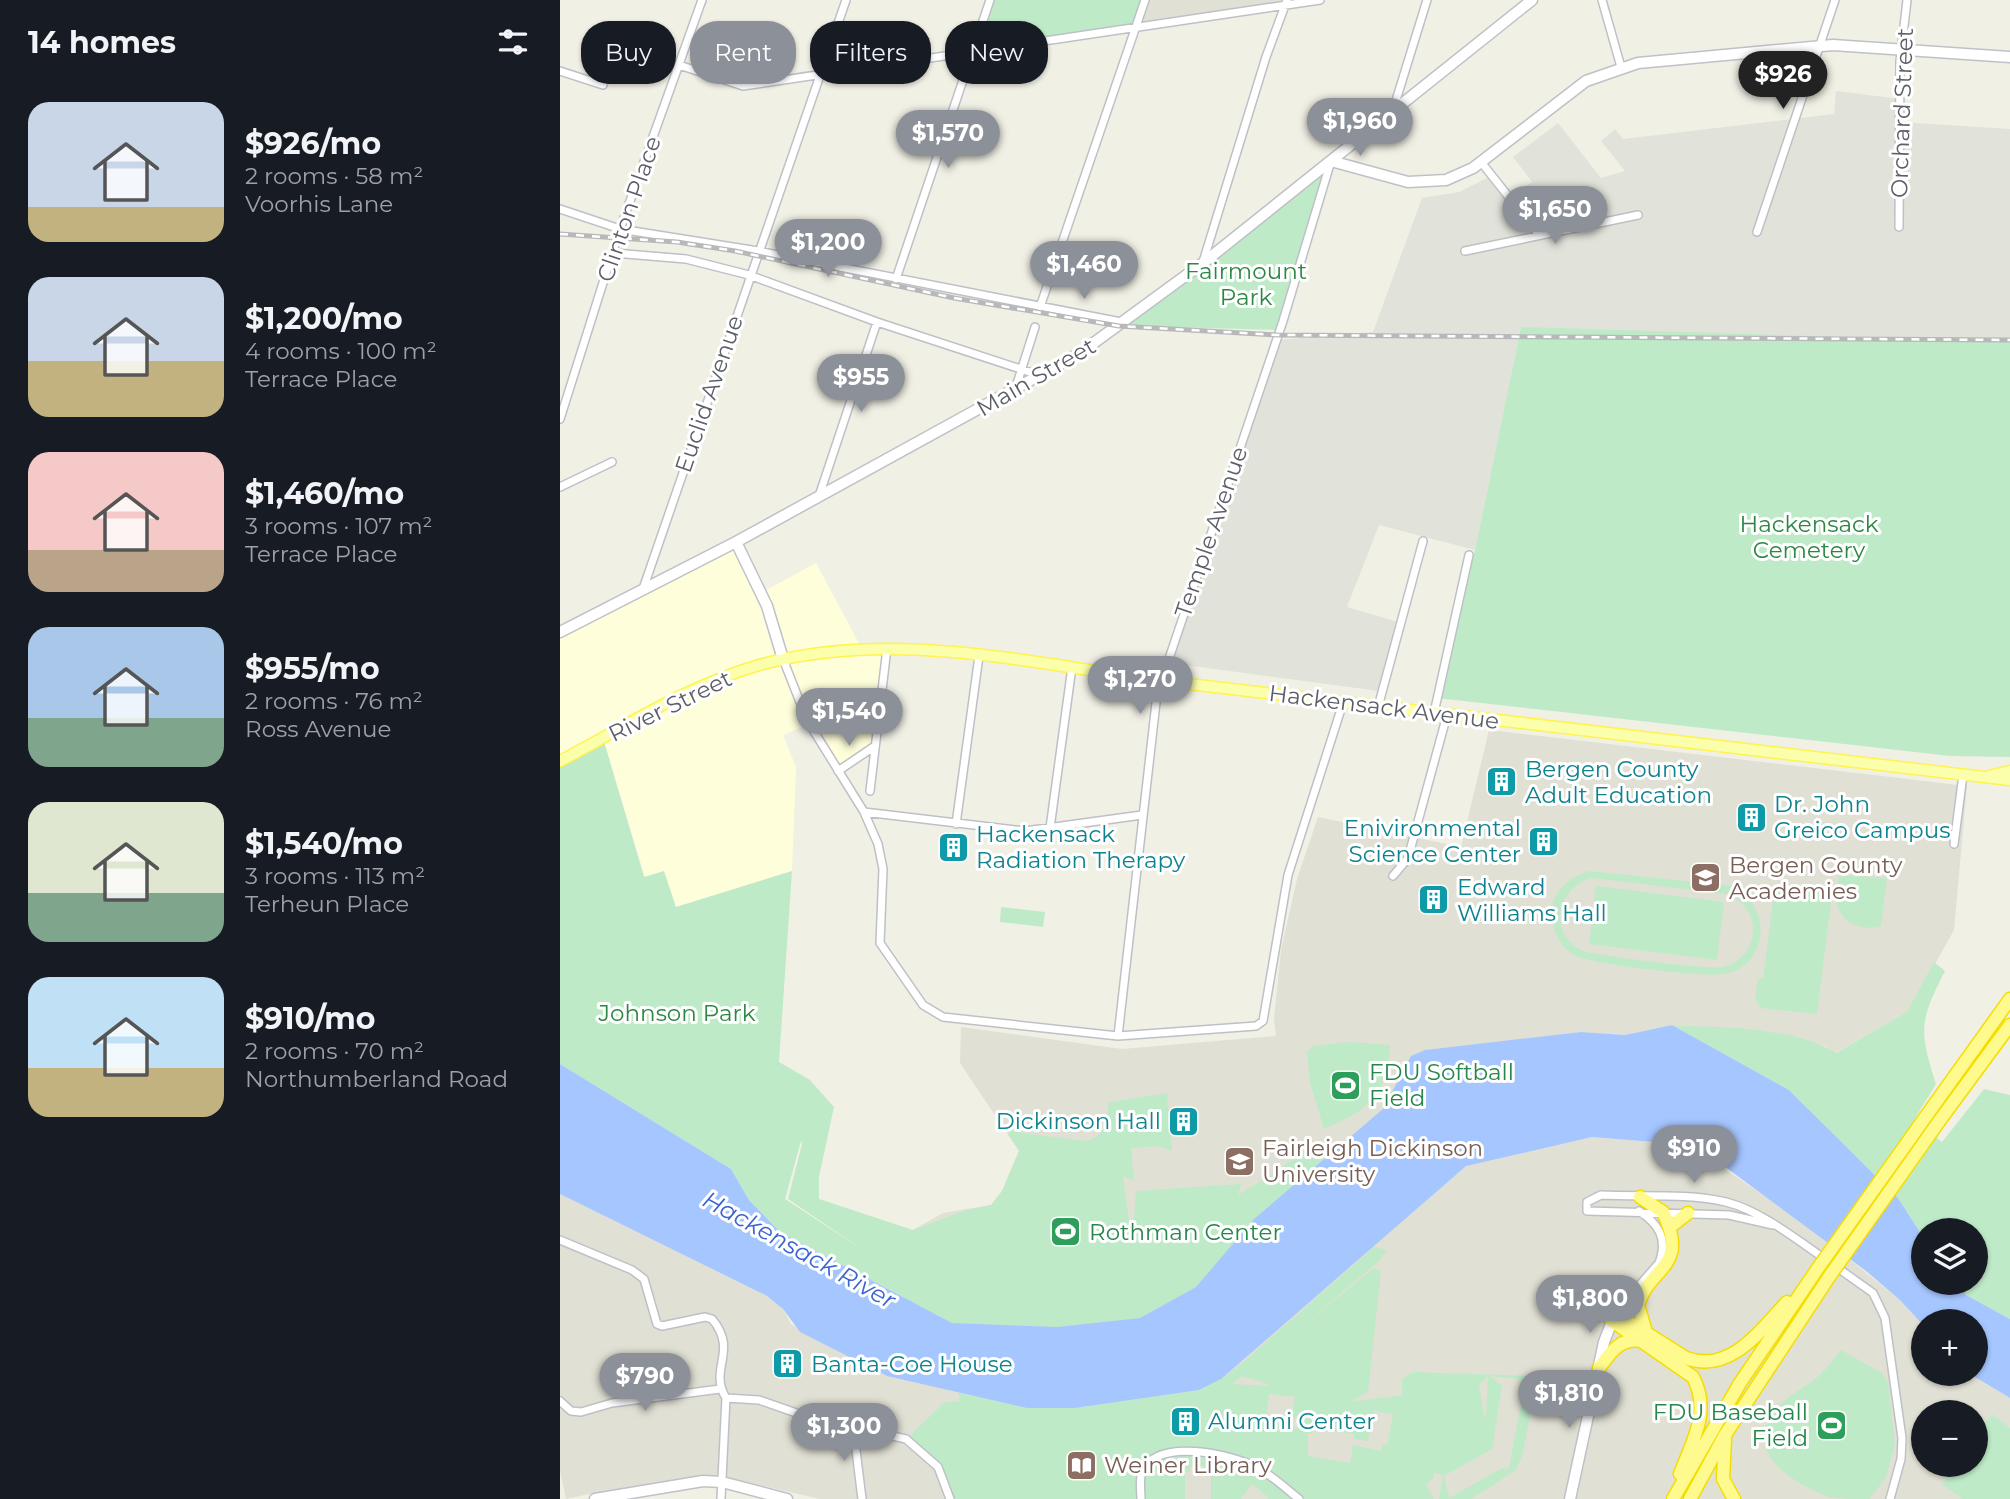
<!DOCTYPE html>
<html lang="en">
<head>
<meta charset="utf-8">
<style>
	:root { --surface:#171b24; --page:#242831; --text:#f1f3f6; --muted:#9ea1a6; --accent:#8c9099 }
	body { margin:0; font-family:Montserrat,sans-serif; background:var(--page); color:var(--text); height:100vh; display:flex; flex-direction:column; font-size:26px; white-space:nowrap }
	* { box-sizing:border-box; margin:0 }
	p { font-size:23px; color:var(--muted) }
	.icon { flex:none; width:38px; height:38px; fill:none; stroke:currentColor; stroke-width:2; stroke-linecap:round; stroke-linejoin:round }
	.map { position:relative; flex:1; overflow:hidden }
	.sheet { display:flex; flex-direction:column; background:var(--surface); width:560px }
	.sheet>* { flex:none }
	.guide { position:absolute; left:21px; top:21px; width:665px; height:63px; display:flex; gap:14px }
	.buttons { position:absolute; left:1351px; top:1218px; display:grid; gap:14px }
	.buttons a { display:grid; place-items:center; width:77px; height:77px; border-radius:50%; background:var(--surface); box-shadow:0 2px 5px #0004; font-size:35px }
	.price { position:absolute; translate:-50% -60px; padding:0 16px; border-radius:24px; background:var(--accent); color:#fff; font-size:23px; line-height:46px; filter:drop-shadow(0 2px 4px #0008) }
	.price::after { content:''; position:absolute; left:50%; top:42px; width:21px; height:16px; margin-left:-10px; background:inherit; clip-path:polygon(0 0,100% 0,50% 100%) }
	.price.active { background:#222; color:#fff }
	ul { padding:0; list-style:none }
	li { display:flex; align-items:center; gap:21px; height:175px; padding:0 28px }
	li span { display:grid; place-items:center; flex:none; width:196px; height:140px; border-radius:21px; color:#555 }
	li>.icon { margin-inline-start:auto }
	span .icon { width:84px; height:84px; fill:#fffc; stroke-width:1 }
	li b { font-size:30px }
	h2 { display:flex; justify-content:space-between; align-items:center; height:84px; padding:0 28px; font-size:30px }
	.tag { padding:0 24px; border-radius:28px; background:var(--surface); box-shadow:0 2px 5px #0004; font-size:24px; line-height:63px }
	.tag.active { background:var(--accent); color:#fff }
	main { display:flex; flex:1; min-height:0 }
	.map>svg:first-child { display:block }
	.commercial { fill:#fffedb }
	.industrial { fill:#e1e2d9 }
	.education { fill:#e0e0d4; fill-rule:evenodd }
	.green { fill:#bfeac8; fill-rule:evenodd }
	.water { fill:#a6c6ff }
	.lines { fill:none; stroke-linecap:round; stroke-linejoin:round }
	.street-casing { stroke:#bec0c7; stroke-width:10 }
	.secondary-casing { stroke:#bfc1c9; stroke-width:13 }
	.primary-casing { stroke:#fff34f; stroke-width:13 }
	.highway-casing { stroke:#f5dd00; stroke-width:15 }
	.street { stroke:#fff; stroke-width:7 }
	.secondary { stroke:#fff; stroke-width:10 }
	.primary { stroke:#fbffab; stroke-width:10 }
	.highway { stroke:#fffa8d; stroke-width:12 }
	.rail-casing { stroke:#b8b8ba; stroke-width:5 }
	.rail { stroke:#fff; stroke-width:2.5; stroke-dasharray:8; stroke-linecap:butt }
	.highway-bridge-casing { stroke:#f5dd00; stroke-width:15; stroke-linecap:butt }
	.highway-bridge { stroke:#fffa8d; stroke-width:12 }
	.labels { text-anchor:middle; stroke-width:6; stroke-linejoin:round; paint-order:stroke }
	.street-label { font-size:23px; fill:#5c5f67; stroke:#fff }
	.park-label { font-size:23px; fill:#2c8743; stroke:#fff }
	.culture-label { font-size:23px; fill:#0d838f; stroke:#fff; text-anchor:start }
	.education-label { font-size:23px; fill:#785e54; stroke:#fff; text-anchor:start }
	.leisure-label { font-size:23px; fill:#27864d; stroke:#fff; text-anchor:start }
	.water-label { font-size:24px; font-style:italic; fill:#3b64d0; stroke:#fff }
</style>
</head>
<body>
<main>
<section class="sheet">
<h2>14 homes<svg class="icon" aria-label="filters" viewBox="0 0 24 24"><path d="M4 7h16M4 17h16"/><circle cx="9" cy="7" r="2"/><circle cx="15" cy="17" r="2"/></svg></h2>
<ul>
<li><span style="background:linear-gradient(#c9d6e8 75%,#c2b280 0)"><svg class="icon" aria-label="home" viewBox="0 0 24 24"><path d="M3 11l9-7 9 7M6 9v11h12V9"/></svg></span><div><b>$926/mo</b><p>2 rooms · 58 m²</p><p>Voorhis Lane</p></div></li>
<li><span style="background:linear-gradient(#c9d6e8 60%,#c2b280 0)"><svg class="icon" aria-label="home" viewBox="0 0 24 24"><path d="M3 11l9-7 9 7M6 9v11h12V9"/></svg></span><div><b>$1,200/mo</b><p>4 rooms · 100 m²</p><p>Terrace Place</p></div></li>
<li><span style="background:linear-gradient(#f6c9c9 70%,#b9a48a 0)"><svg class="icon" aria-label="home" viewBox="0 0 24 24"><path d="M3 11l9-7 9 7M6 9v11h12V9"/></svg></span><div><b>$1,460/mo</b><p>3 rooms · 107 m²</p><p>Terrace Place</p></div></li>
<li><span style="background:linear-gradient(#a9c7e8 65%,#7fa58c 0)"><svg class="icon" aria-label="home" viewBox="0 0 24 24"><path d="M3 11l9-7 9 7M6 9v11h12V9"/></svg></span><div><b>$955/mo</b><p>2 rooms · 76 m²</p><p>Ross Avenue</p></div></li>
<li><span style="background:linear-gradient(#dfe7d0 65%,#7fa58c 0)"><svg class="icon" aria-label="home" viewBox="0 0 24 24"><path d="M3 11l9-7 9 7M6 9v11h12V9"/></svg></span><div><b>$1,540/mo</b><p>3 rooms · 113 m²</p><p>Terheun Place</p></div></li>
<li><span style="background:linear-gradient(#bfe0f5 65%,#c2b280 0)"><svg class="icon" aria-label="home" viewBox="0 0 24 24"><path d="M3 11l9-7 9 7M6 9v11h12V9"/></svg></span><div><b>$910/mo</b><p>2 rooms · 70 m²</p><p>Northumberland Road</p></div></li>
</ul>
</section>
<div class="map">
<svg width="1450" height="1499" viewBox="0 0 1450 1499">
	<rect width="100%" height="100%" fill="#f1f0e5"/>
	<!-- commercial -->
	<path class="commercial" d="M176 542 201 593 256 563 302 649 327 648 315 746 278 771 249 724 223 735 236 767 232 871 116 907 85 877 43 739 0 761V632Z"/>
	<!-- industrial -->
	<path class="industrial" d="M1276 91 1340 99 1339 122 1450 129V338L1015 334 961 327 915 550 819 525 787 607 838 622 819 691 610 663 717 340 813 332 862 198 899 192 929 177 946 200 972 182 953 157 998 123 1041 178 1065 171 1041 141 1055 129 1063 139 1274 114Z"/>
	<!-- education -->
	<path class="education" d="M585 0H727L726 5 575 28Z
		M929 730 1407 786 1394 930 1348 1012 1275 1053 1265 1046 1210 1032 1112 1025 1065 1035 1021 1032 866 1050 852 1056 906 1165 1032 1137 1130 1145 1251 1228 1341 1301 1363 1325V1374H1410L1450 1398V1499H260L166 1477 162 1482 36 1499 34 1493 6 1499 0 1471V1194L207 1296 223 1309 231 1324 327 1376 352 1250 351 1231 383 1213 431 1205 442 1191 459 1151 400 1063 401 1027 562 1049 716 1036 714 1019 721 950 737 879 758 817 901 847ZM1363 1412H1416V1465H1363Z"/>
	<!-- green -->
	<path class="green" d="M428 0H585L575 28 413 52Z
		M771 161 720 330 559 326Z
		M961 327 1450 342V757L1390 756 877 698 915 550Z
		M43 738 84 877 104 871 116 907 232 871 219 1062 250 1080 274 1107 259 1177V1199L353 1230 407 1210 431 1205 442 1191 459 1151 448 1134 454 1129 462 1133 527 1141C547 1135 547 1119 549 1102L607 1093 612 1151 599 1146 571 1148 574 1181 563 1176 572 1243 576 1191 681 1184 678 1195 716 1172 756 1141 769 1157 694 1219 636 1287 580 1318 497 1327 392 1323 220 1232 189 1200 171 1169 0 1064V762ZM241 1141 242 1144 228 1199 303 1250 225 1199Z
		M1029 871 1203 889 1201 897 1186 896C1212 922 1202 967 1164 974 1148 978 1029 964 1016 956 999 946 992 931 992 912 992 890 1010 877 1029 871ZM1032 878 1167 894C1181 900 1191 910 1193 926 1195 945 1182 962 1164 967 1149 970 1040 956 1023 951 987 934 996 888 1032 878Z
		M1280 875 1327 878 1321 926C1287 935 1266 906 1280 875Z
		M1036 886 1164 902 1157 960 1029 944Z
		M1215 886 1272 894 1257 1014 1200 1008 1195 998 1198 979 1203 978Z
		M441 907 485 912 483 927 440 922Z
		M1374 962 1385 971C1359 1022 1359 1030 1376 1084L1354 1120 1382 1142 1424 1089 1450 1095V1319L1406 1295 1396 1283H1416V1230H1363V1237L1338 1198 1229 1090 1112 1025C1161 1028 1233 1026 1276 1053L1347 1012Z
		M788 1042 830 1045C827 1095 809 1110 764 1129L750 1083 747 1052 753 1046Z
		M814 1247 827 1250 818 1262 738 1330 814 1268 821 1272 808 1392 790 1402 842 1395V1379L852 1372 977 1376 963 1453 956 1470 911 1499H879L883 1476 874 1472 873 1478 866 1485 874 1499H707L708 1497 692 1484 681 1499H651V1470H645L644 1466H630V1472H625V1499H390L385 1477 346 1439 385 1402H400L398 1393 467 1408H515L639 1390 661 1379 688 1358ZM682 1376 710 1385V1386L672 1384ZM928 1376 926 1414 924 1417 919 1384ZM930 1376 959 1379 963 1391 949 1469 942 1468 889 1498 884 1476 932 1449 942 1386ZM709 1394 735 1397 732 1415 739 1422 738 1428 705 1423ZM814 1411 833 1414 827 1445 823 1444 821 1451 793 1445 790 1463 748 1456V1433H753L754 1428 794 1434V1439L808 1441Z
		M1281 1350 1322 1373 1328 1383 1335 1444 1326 1477 1310 1499C1299 1499 1283 1499 1272 1498 1244 1488 1189 1461 1208 1421 1219 1398 1243 1390 1260 1375 1268 1367 1274 1358 1281 1350Z
		M1432 1414 1450 1428V1499H1403L1382 1484 1395 1465H1416V1436Z"/>
	<!-- water -->
	<path class="water" d="M1112 1025 1229 1090 1338 1198 1363 1237V1283H1396L1406 1295 1450 1319V1398L1410 1374H1416V1321H1363V1325L1341 1301 1306 1271 1145 1152 1130 1145 1032 1137 906 1166 661 1379 639 1390 515 1408H467L327 1376 240 1332 223 1309 207 1296 0 1194V1064L171 1169 189 1200 220 1232 392 1323 497 1327 580 1318 636 1287 694 1219 823 1109 851 1056 865 1050 1021 1032 1065 1035Z"/>
	<g class="lines">
		<defs>
			<path id="street" d="M1042 0 1061 67
				M119 65 183 86 760 0
				M0 71 43 85
				M833 110 867 0
				M921 162 979 235
				M0 209 60 229 198 251 561 322
				M1339 227 1340 61 1347 0
				M1197 232 1275 0
				M905 251 1078 215
				M54 253 126 259 189 275 317 322 482 376
				M643 262 706 57 727 0
				M336 279 430 0
				M480 307 585 0
				M455 390 475 327
				M0 419 60 229 142 0
				M0 487 52 462
				M259 496 317 322
				M83 589 286 0
				M223 659 247 720 304 812 318 844 323 869 320 943 363 1005 383 1017 558 1036 696 1026 703 1021 728 875 783 703
				M818 707 863 541
				M874 713 909 555
				M278 771 315 746
				M310 791 327 648
				M304 812 465 831 582 815
				M396 824 419 656
				M490 828 512 667
				M1394 844 1403 775
				M833 876 848 858 887 715
				M558 1036 597 694 723 321 771 161
				M1213 1225 1169 1215 1027 1211V1202L1041 1195C1082 1197 1127 1193 1166 1202 1201 1211 1236 1239 1265 1259
				M0 1240 72 1270 84 1279 97 1324 102 1326 145 1317 152 1319C179 1351 148 1369 166 1398
				M1275 1266 1313 1293 1325 1318 1342 1438 1341 1459 1330 1499
				M1055 1313 1099 1263C1108 1239 1099 1224 1079 1211
				M0 1401 11 1411 21 1412 52 1403 160 1389
				M293 1426 302 1499
				M161 1499 166 1398 199 1400 245 1416 346 1439 378 1467 390 1499
				M581 1499C581 1491 579 1480 582 1472 597 1437 670 1454 696 1467 712 1475 725 1488 739 1499"/>
			<path id="secondary" d="M771 161 848 182 886 180 913 168 1026 81 1078 63 1273 45 1450 57
				M176 542 207 606 223 659
				M0 632 176 542 520 353 643 263 972 0
				M35 1499 143 1481 162 1482 227 1499
				M1010 1499 1044 1342 1054 1316"/>
			<path id="primary" d="M0 761C63 728 127 686 196 666 332 627 476 665 612 682L1450 780
				M1429 776 1450 771"/>
			<path id="highway" d="M1374 1105 1450 999
				M1380 1120 1450 1025
				M1080 1197 1103 1212C1130 1269 1090 1265 1078 1305L1086 1332
				M1110 1227 1128 1213
				M1055 1313 1126 1358C1170 1374 1200 1331 1227 1302
				M1051 1320 1133 1377C1151 1411 1133 1440 1120 1474
				M1039 1368C1051 1352 1060 1337 1082 1341
				M1165 1439 1163 1479 1174 1499
				M1113 1499 1180 1383 1258 1268
				M1130 1499 1165 1435 1269 1277"/>
		</defs>
		<!-- street casing -->
		<use href="#street" class="street-casing"/>
		<!-- secondary casing -->
		<use href="#secondary" class="secondary-casing"/>
		<!-- primary casing -->
		<use href="#primary" class="primary-casing"/>
		<!-- highway casing -->
		<use href="#highway" class="highway-casing"/>
		<!-- street -->
		<use href="#street" class="street"/>
		<!-- secondary -->
		<use href="#secondary" class="secondary"/>
		<!-- primary -->
		<use href="#primary" class="primary"/>
		<!-- highway -->
		<use href="#highway" class="highway"/>
		<defs>
			<path id="rail" d="M0 234 117 242 175 251 394 298 559 326 718 335 1450 340"/>
		</defs>
		<!-- rail casing -->
		<use href="#rail" class="rail-casing"/>
		<!-- rail -->
		<use href="#rail" class="rail"/>
		<defs>
			<path id="highway-bridge" d="M1258 1268 1374 1105
				M1269 1277 1380 1120"/>
		</defs>
		<!-- highway-bridge casing -->
		<use href="#highway-bridge" class="highway-bridge-casing"/>
		<!-- highway-bridge -->
		<use href="#highway-bridge" class="highway-bridge"/>
	</g>
	<!-- icons -->
	<defs>
		<symbol id="building-square" viewBox="-11 -11 22 22"><rect x="-9" y="-9" width="18" height="18" rx="4" fill="#0f9aa8" stroke="#fff"/><path d="M-4-6H4V6H1V3H-1V6H-4ZM-2.5-4.3h1.7v1.8h-1.7ZM.8-4.3h1.7v1.8H.8ZM-2.5-1h1.7V.8h-1.7ZM.8-1h1.7V.8H.8Z" fill="#fff"/></symbol>
		<symbol id="school-square" viewBox="-11 -11 22 22"><rect x="-9" y="-9" width="18" height="18" rx="4" fill="#8d6e63" stroke="#fff"/><path d="M0-5L7-2L0 1L-7-2ZM-4 1L0 2.5L4 1V4Q0 6-4 4Z" fill="#fff"/></symbol>
		<symbol id="stadium-square" viewBox="-11 -11 22 22"><rect x="-9" y="-9" width="18" height="18" rx="4" fill="#2e9e5b" stroke="#fff"/><path d="M0-5a6.5 5 0 1 0 0 10a6.5 5 0 1 0 0-10ZM-3.5-1.8h7v3.6h-7Z" fill="#fff"/></symbol>
		<symbol id="university-square" viewBox="-11 -11 22 22"><rect x="-9" y="-9" width="18" height="18" rx="4" fill="#8d6e63" stroke="#fff"/><path d="M0-5L7-2L0 1L-7-2ZM-4 1L0 2.5L4 1V4Q0 6-4 4Z" fill="#fff"/></symbol>
		<symbol id="library-square" viewBox="-11 -11 22 22"><rect x="-9" y="-9" width="18" height="18" rx="4" fill="#8d6e63" stroke="#fff"/><path d="M-6-4Q-3-5.5-.7-3.5V5Q-3 3-6 4ZM6-4Q3-5.5 .7-3.5V5Q3 3 6 4Z" fill="#fff"/></symbol>
	</defs>
	<g fill-rule="evenodd">
		<use href="#building-square" x="924" y="764" width="35" height="35"/>
		<use href="#building-square" x="1174" y="800" width="35" height="35"/>
		<use href="#building-square" x="966" y="824" width="35" height="35"/>
		<use href="#building-square" x="376" y="830" width="35" height="35"/>
		<use href="#school-square" x="1128" y="860" width="35" height="35"/>
		<use href="#building-square" x="856" y="882" width="35" height="35"/>
		<use href="#stadium-square" x="768" y="1068" width="35" height="35"/>
		<use href="#building-square" x="606" y="1104" width="35" height="35"/>
		<use href="#university-square" x="662" y="1144" width="35" height="35"/>
		<use href="#stadium-square" x="488" y="1214" width="35" height="35"/>
		<use href="#building-square" x="210" y="1346" width="35" height="35"/>
		<use href="#building-square" x="608" y="1404" width="35" height="35"/>
		<use href="#stadium-square" x="1254" y="1408" width="35" height="35"/>
		<use href="#library-square" x="504" y="1448" width="35" height="35"/>
	</g>
	<g class="labels">
		<!-- street labels -->
		<g class="street-label">
			<text transform="translate(1342 113) rotate(-88)" y="8">Orchard Street</text>
			<text transform="translate(69 209) rotate(-71)" y="8">Clinton Place</text>
			<text transform="translate(476 377) rotate(-30)" y="8">Main Street</text>
			<text transform="translate(149 394) rotate(-71)" y="8">Euclid Avenue</text>
			<text transform="translate(651 532) rotate(-71)" y="8">Temple Avenue</text>
			<text transform="translate(110 706) rotate(-26)" y="8">River Street</text>
			<text transform="translate(824 707) rotate(7)" y="8">Hackensack Avenue</text>
		</g>
		<!-- park labels -->
		<g class="park-label">
			<text x="686" y="279">Fairmount<tspan x="686" dy="26">Park</tspan></text>
			<text x="1249" y="532">Hackensack<tspan x="1249" dy="26">Cemetery</tspan></text>
			<text x="117" y="1021">Johnson Park</text>
		</g>
		<!-- culture labels -->
		<g class="culture-label">
			<text x="965" y="777">Bergen County<tspan x="965" dy="26">Adult Education</tspan></text>
			<text x="1214" y="812">Dr. John<tspan x="1214" dy="26">Greico Campus</tspan></text>
			<text x="961" y="836" text-anchor="end">Enivironmental<tspan x="961" dy="26">Science Center</tspan></text>
			<text x="416" y="842">Hackensack<tspan x="416" dy="26">Radiation Therapy</tspan></text>
			<text x="897" y="895">Edward<tspan x="897" dy="26">Williams Hall</tspan></text>
			<text x="601" y="1129" text-anchor="end">Dickinson Hall</text>
			<text x="251" y="1372">Banta-Coe House</text>
			<text x="648" y="1429">Alumni Center</text>
		</g>
		<!-- education labels -->
		<g class="education-label">
			<text x="1169" y="873">Bergen County<tspan x="1169" dy="26">Academies</tspan></text>
			<text x="702" y="1156">Fairleigh Dickinson<tspan x="702" dy="26">University</tspan></text>
			<text x="544" y="1473">Weiner Library</text>
		</g>
		<!-- leisure labels -->
		<g class="leisure-label">
			<text x="809" y="1080">FDU Softball<tspan x="809" dy="26">Field</tspan></text>
			<text x="529" y="1240">Rothman Center</text>
			<text x="1248" y="1420" text-anchor="end">FDU Baseball<tspan x="1248" dy="26">Field</tspan></text>
		</g>
		<!-- water labels -->
		<g class="water-label">
			<text transform="translate(239 1250) rotate(29)" y="8">Hackensack River</text>
		</g>
	</g>
</svg>
<div class="buttons">
<a><svg class="icon" aria-label="layers" viewBox="0 0 24 24"><path d="M12 4l9 5-9 5-9-5zM3 14l9 5 9-5"/></svg></a>
<a>+</a>
<a>−</a>
</div>
<b class="price active" style="left:1223px;top:111px">$926</b>
<b class="price" style="left:800px;top:158px">$1,960</b>
<b class="price" style="left:388px;top:170px">$1,570</b>
<b class="price" style="left:995px;top:246px">$1,650</b>
<b class="price" style="left:268px;top:279px">$1,200</b>
<b class="price" style="left:524px;top:301px">$1,460</b>
<b class="price" style="left:301px;top:414px">$955</b>
<b class="price" style="left:580px;top:716px">$1,270</b>
<b class="price" style="left:289px;top:748px">$1,540</b>
<b class="price" style="left:1134px;top:1185px">$910</b>
<b class="price" style="left:1030px;top:1335px">$1,800</b>
<b class="price" style="left:85px;top:1413px">$790</b>
<b class="price" style="left:1009px;top:1430px">$1,810</b>
<b class="price" style="left:284px;top:1463px">$1,300</b>
<div class="guide">
<a class="tag">Buy</a>
<a class="tag active">Rent</a>
<a class="tag">Filters</a>
<a class="tag">New</a>
</div>
</div>
</main>
</body>
</html>
